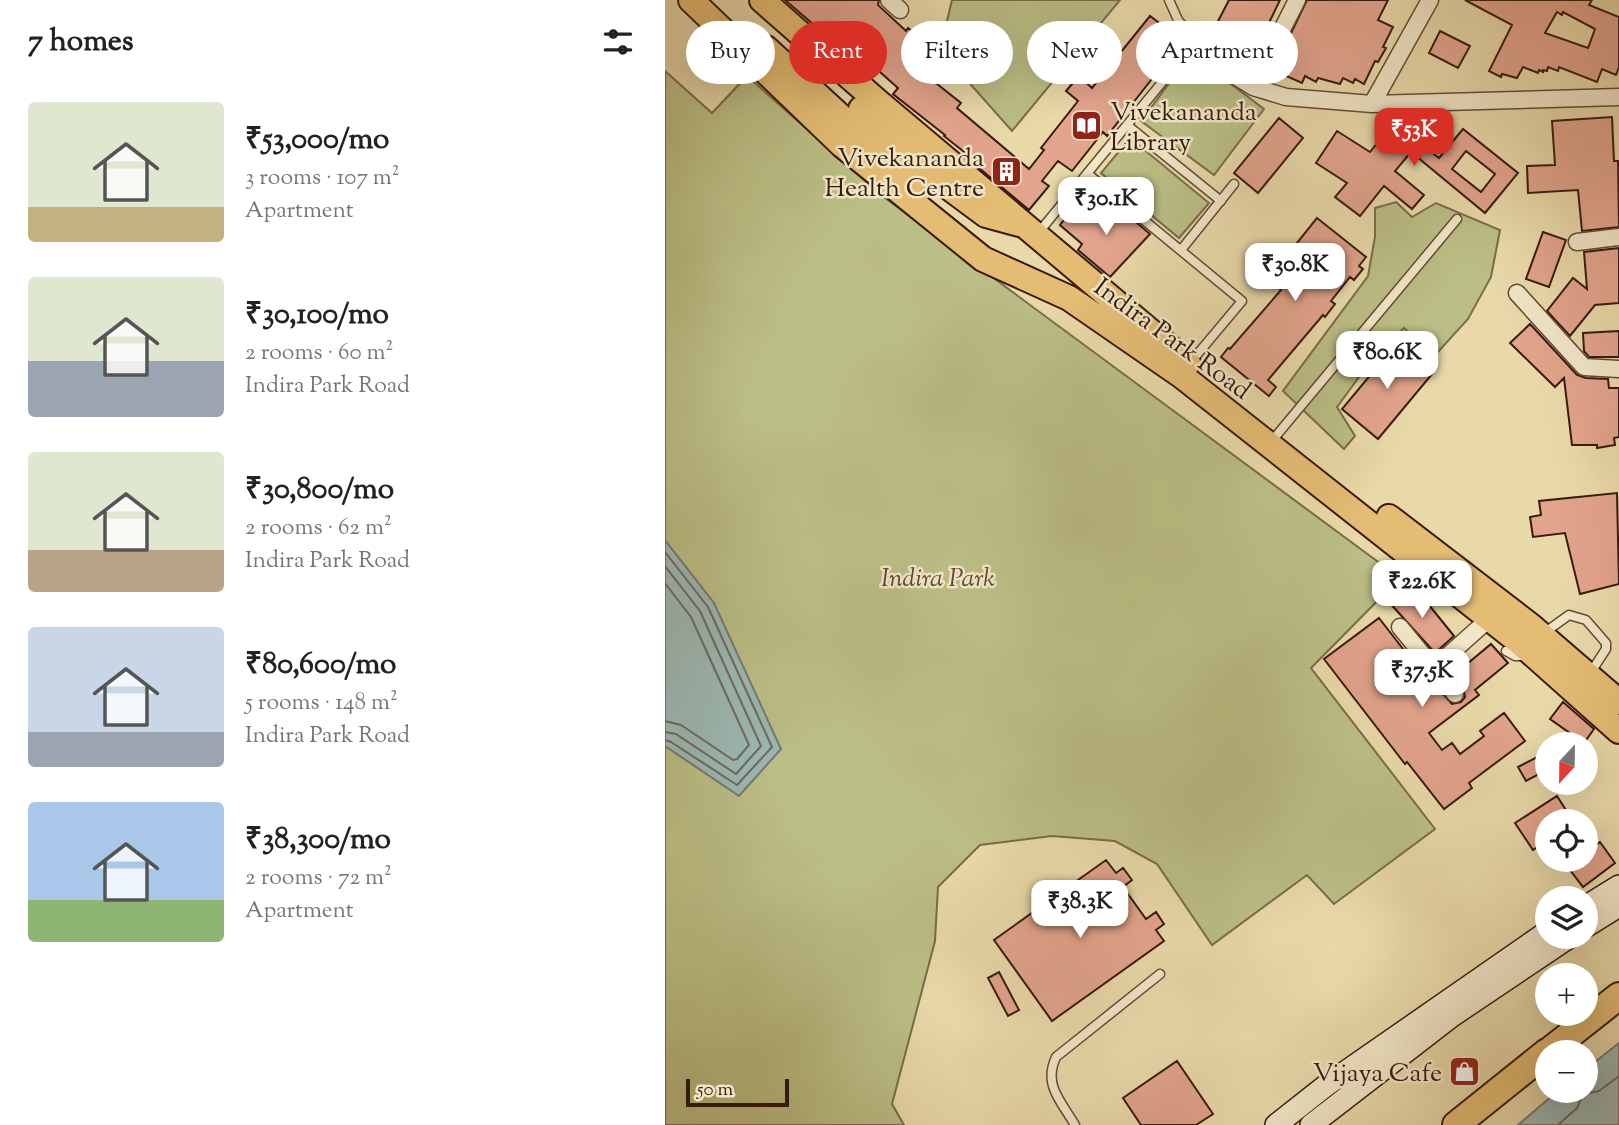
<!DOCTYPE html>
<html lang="en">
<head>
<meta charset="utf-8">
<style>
	:root { --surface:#fff; --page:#f2f2f2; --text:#222; --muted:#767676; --accent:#d93025 }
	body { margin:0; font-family:"Sorts Mill Goudy",serif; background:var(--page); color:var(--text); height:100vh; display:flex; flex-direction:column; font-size:26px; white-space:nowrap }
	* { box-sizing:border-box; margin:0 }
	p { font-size:23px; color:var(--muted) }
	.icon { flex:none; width:38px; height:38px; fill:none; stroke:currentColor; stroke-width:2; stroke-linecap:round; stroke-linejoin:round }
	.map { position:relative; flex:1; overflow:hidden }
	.details { display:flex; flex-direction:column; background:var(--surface); width:665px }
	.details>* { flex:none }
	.guide { position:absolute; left:21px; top:21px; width:665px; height:63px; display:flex; gap:14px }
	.needle { width:46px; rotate:202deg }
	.fabs { position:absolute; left:870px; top:732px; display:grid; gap:14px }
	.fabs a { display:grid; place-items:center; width:63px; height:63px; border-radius:50%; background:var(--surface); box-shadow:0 7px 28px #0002; font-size:35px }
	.scale { position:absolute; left:21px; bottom:18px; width:103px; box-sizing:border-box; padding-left:7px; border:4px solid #371b0e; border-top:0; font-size:19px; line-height:24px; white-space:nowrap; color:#371b0e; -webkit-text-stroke:5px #f1e6c7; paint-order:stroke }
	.price { position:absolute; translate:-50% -60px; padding:0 16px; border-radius:14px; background:#fff; color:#222; font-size:23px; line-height:46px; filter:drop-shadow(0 2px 4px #0008) }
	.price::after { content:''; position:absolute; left:50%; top:42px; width:21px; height:16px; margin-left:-10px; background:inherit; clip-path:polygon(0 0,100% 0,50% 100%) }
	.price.selected { background:var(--accent); color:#fff }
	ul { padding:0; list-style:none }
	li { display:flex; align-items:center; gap:21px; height:175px; padding:0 28px }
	li span { display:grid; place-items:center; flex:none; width:196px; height:140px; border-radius:7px; color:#555 }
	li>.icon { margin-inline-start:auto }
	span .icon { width:84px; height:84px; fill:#fffc; stroke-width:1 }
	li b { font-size:30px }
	h2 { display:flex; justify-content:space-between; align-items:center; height:84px; padding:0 28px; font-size:30px }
	.pill { padding:0 24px; border-radius:32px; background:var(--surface); box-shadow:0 7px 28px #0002; font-size:24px; line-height:63px }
	.pill.selected { background:var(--accent); color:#fff }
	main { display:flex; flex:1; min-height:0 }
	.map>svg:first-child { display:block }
	.green { fill:#bbbe85; stroke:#796c4a; stroke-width:2 }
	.water { fill:#9cb8b3; stroke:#747971; stroke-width:2 }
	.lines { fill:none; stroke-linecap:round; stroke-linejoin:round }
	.shore { stroke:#6a6a60; stroke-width:2 }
	.building { fill:#e2a48c; stroke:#371b0e; stroke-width:2; fill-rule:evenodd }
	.service-casing { stroke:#644a35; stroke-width:11 }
	.minor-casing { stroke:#644a35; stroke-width:19 }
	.secondary-casing { stroke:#371b0e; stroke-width:24 }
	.primary-casing { stroke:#371b0e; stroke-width:28 }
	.trunk-casing { stroke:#371b0e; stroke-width:30 }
	.service { stroke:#f1e6c7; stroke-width:8 }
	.minor { stroke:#f1e6c7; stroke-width:16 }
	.secondary { stroke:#f1e6c7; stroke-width:21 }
	.primary { stroke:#e4bc74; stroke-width:24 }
	.trunk { stroke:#e4bc74; stroke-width:26 }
	.labels { text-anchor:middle; stroke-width:5; stroke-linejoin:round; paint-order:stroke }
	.poi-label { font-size:26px; fill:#371b0e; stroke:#f1e6c7; text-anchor:end }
	.street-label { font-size:26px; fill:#371b0e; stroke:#f1e6c7 }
	.park-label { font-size:26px; font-style:italic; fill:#5f4c32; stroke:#f1e6c7 }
</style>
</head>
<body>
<main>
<section class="details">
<h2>7 homes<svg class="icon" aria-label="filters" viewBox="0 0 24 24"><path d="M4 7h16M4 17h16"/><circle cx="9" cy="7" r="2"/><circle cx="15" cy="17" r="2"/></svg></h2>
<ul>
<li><span style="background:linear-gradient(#dfe7d0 75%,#c2b280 0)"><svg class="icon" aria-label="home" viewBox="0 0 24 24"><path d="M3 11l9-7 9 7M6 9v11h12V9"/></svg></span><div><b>₹53,000/mo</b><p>3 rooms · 107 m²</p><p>Apartment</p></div></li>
<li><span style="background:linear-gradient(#dfe7d0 60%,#9aa5b1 0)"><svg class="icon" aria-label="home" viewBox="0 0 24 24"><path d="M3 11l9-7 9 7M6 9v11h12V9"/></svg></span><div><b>₹30,100/mo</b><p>2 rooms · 60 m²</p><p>Indira Park Road</p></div></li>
<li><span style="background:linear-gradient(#dfe7d0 70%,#b9a48a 0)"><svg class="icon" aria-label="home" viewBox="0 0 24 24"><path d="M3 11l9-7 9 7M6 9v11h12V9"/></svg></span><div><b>₹30,800/mo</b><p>2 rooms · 62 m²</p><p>Indira Park Road</p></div></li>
<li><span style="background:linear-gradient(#c9d6e8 75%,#9aa5b1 0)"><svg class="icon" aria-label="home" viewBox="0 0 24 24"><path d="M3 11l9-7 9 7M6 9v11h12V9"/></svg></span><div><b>₹80,600/mo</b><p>5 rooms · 148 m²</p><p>Indira Park Road</p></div></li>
<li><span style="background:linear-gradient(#a9c7e8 70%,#8fb573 0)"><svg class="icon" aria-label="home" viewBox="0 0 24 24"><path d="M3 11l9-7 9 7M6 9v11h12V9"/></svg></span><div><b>₹38,300/mo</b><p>2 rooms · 72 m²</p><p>Apartment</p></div></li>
</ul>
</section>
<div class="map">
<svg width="954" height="1125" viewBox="0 0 954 1125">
	<rect width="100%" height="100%" fill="#e9d9a9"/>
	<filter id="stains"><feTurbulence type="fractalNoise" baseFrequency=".00286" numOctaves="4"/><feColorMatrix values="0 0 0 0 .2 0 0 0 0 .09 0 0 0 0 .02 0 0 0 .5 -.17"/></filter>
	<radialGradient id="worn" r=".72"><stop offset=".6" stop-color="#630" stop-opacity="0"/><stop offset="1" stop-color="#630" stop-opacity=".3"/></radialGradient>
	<!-- green -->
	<path class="green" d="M287 0H455L347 131 275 50Z
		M526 54 599 109 549 175 476 121Z
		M0 71 47 113 82 76 216 195 735 578 646 668 770 829 669 904 642 875 547 945 492 864 450 841 387 836 315 845 273 887 270 941 227 1104 239 1125H0Z
		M465 138 544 203 514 238 436 173Z
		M731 202 747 217 771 203 835 230 826 277 803 319 772 353 761 352 739 328 711 354 672 407 690 436 679 449 618 391 703 276 710 237V208Z"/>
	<!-- water -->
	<path class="water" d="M0 540 49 603 116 749 74 796 0 746Z
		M954 1043V1125H853L894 1090H920L921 1069Z"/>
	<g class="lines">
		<!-- shore -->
		<path class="shore" d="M0 552 43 607 107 747 72 785 6 742 0 740
			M0 566 35 611 96 746 71 774 11 734 0 732
			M0 583 26 617 84 745 72 759 68 760 16 725 0 721
			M893 1125 912 1108 918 1094 934 1091 954 1076"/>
	</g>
	<!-- building -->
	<path class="building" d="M120 0H214L213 5 241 31 243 28 260 43 243 61 296 103 292 108 364 169 379 150 376 148 413 101 401 91 414 76 427 88 485 16 520 43 504 63 501 61 442 136 438 132 407 171 393 161 377 181 384 186 364 210 301 157 303 155 279 136 280 135 228 94 233 88 206 64 181 44 177 49Z
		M564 0H615L588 56 567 46 571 38 550 27Z
		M642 0H723L713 20 728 27 718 47 721 48 713 62 710 61 699 84 690 79 688 83 678 78 675 84 653 78 651 82 640 76 637 83 612 72 615 65 611 64Z
		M800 0H927L924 5 954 17V67L951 75 937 69 932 82 894 67 893 71 883 67 882 71 878 70V72L874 70 873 73 858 67 852 78 837 74 836 77 824 71 847 25ZM892 12 897 15 898 12 930 29 923 48 880 33Z
		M775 31 805 46 793 68 764 53Z
		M719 114 774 158 798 129 853 173 820 213 746 152 730 171 759 195 747 209 719 186 695 216 670 197 682 183 651 163 672 131 705 152 721 132 711 124ZM801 151 830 174 816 192 787 169Z
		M947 117 949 161H953L954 227 917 231 913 190 863 193 862 166 890 165 887 121Z
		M614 118 638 138 593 193 569 173Z
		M441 202 449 209 452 206 485 234 445 277 413 250 417 244 395 225 408 208 424 221Z
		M652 218 701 257 694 266 698 269 689 280 685 277 666 301 670 304 660 317 658 315 603 380 611 387 604 396 556 357 563 348 565 349 616 290 603 279Z
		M878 232 901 240 884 287 861 279Z
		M954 248V303L930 305 905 336 882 311 908 278 922 289 919 252Z
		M865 324 912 375 921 378 943 379 944 388H954V437L949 438 950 445 932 448V445H907L899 378 890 387 845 343Z
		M954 331V357H924L919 351 918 333Z
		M732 343 768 373 713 439 677 409Z
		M952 493 954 584 915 594 900 533 868 537 865 517 876 515 874 501Z
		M739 586 759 609 764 605 789 636 770 653 723 601Z
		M714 618 766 685 768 683 787 704 796 702 800 697 798 687 783 669 791 662 796 669 826 644 843 663 810 690 814 695 764 733 777 750 787 743 795 754 819 736 815 731 839 713 860 741 804 783 807 788 779 809 742 762 740 764 659 659Z
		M898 702 929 729 919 743 885 719Z
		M882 752V770L861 781 853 767Z
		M892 796 908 821H882V840L868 850 850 823Z
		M935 842 950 863 918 887 902 866 911 859H920V853Z
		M441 860 451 873 458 868 467 880 458 887 481 919 491 912 499 924 491 930 499 941 387 1021 329 940Z
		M334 972 354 1010 343 1016 323 978Z
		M512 1061 548 1114 531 1125H476L458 1098Z"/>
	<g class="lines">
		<defs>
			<path id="service" d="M462 125 556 201
				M423 174 577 301 525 363
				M374 232 531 41 513 20 504 0
				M516 250 569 184
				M606 442 792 219
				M879 633 904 615 921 620 941 643V649L926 672
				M841 651 850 656H861
				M410 1125C396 1101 378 1085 391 1057L495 974"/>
			<path id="minor" d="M224 0 235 10
				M632 0 588 87 621 97 707 104 954 97
				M531 41 554 66 588 87
				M707 104 765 0
				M912 242 954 237
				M852 293 919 367 954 369
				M735 627 790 694
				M769 668 825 618"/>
			<path id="secondary" d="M920 907 954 886
				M920 927 954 906
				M611 1125 663 1084 882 932
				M646 1125 787 1016 906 936"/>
			<path id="primary" d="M26 0 177 145 318 259 404 298 517 376 853 641 954 731
				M97 0 212 101 523 363
				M101 48 255 189
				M196 109 286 189 321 215 354 224
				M724 517 866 626 954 702"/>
			<path id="trunk" d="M883 1052 954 996
				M791 1125 882 1052"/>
		</defs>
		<!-- service casing -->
		<use href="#service" class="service-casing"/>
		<!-- minor casing -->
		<use href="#minor" class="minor-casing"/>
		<!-- secondary casing -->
		<use href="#secondary" class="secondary-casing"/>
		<!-- primary casing -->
		<use href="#primary" class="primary-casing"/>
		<!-- trunk casing -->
		<use href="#trunk" class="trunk-casing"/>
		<!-- service -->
		<use href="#service" class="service"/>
		<!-- minor -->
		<use href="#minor" class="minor"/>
		<!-- secondary -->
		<use href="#secondary" class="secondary"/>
		<!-- primary -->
		<use href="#primary" class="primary"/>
		<!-- trunk -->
		<use href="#trunk" class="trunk"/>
	</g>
	<!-- icons -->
	<defs>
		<symbol id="library-square" viewBox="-11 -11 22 22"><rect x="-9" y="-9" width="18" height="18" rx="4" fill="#8f2418" stroke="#f1e6c7"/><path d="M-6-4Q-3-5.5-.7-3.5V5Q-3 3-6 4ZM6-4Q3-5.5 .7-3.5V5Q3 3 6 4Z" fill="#fff"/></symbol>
		<symbol id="building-square" viewBox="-11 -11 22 22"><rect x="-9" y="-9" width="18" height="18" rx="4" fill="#8f2418" stroke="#f1e6c7"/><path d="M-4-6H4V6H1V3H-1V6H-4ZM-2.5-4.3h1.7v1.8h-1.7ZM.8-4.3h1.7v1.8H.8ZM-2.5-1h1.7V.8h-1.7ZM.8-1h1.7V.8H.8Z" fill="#fff"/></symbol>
		<symbol id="shop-square" viewBox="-11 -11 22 22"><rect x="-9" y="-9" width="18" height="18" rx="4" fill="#8f2418" stroke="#f1e6c7"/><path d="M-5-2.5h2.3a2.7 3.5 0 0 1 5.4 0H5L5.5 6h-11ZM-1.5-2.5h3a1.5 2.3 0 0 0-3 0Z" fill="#fff"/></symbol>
	</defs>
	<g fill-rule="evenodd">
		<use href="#library-square" x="404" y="108" width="35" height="35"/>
		<use href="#building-square" x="324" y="154" width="35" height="35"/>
		<use href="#shop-square" x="782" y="1054" width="35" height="35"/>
	</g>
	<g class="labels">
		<!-- poi labels -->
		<g class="poi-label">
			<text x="445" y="120" text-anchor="start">Vivekananda<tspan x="445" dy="30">Library</tspan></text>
			<text x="319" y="166">Vivekananda<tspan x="319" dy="30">Health Centre</tspan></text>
			<text x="777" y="1081">Vijaya Cafe</text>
		</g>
		<!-- street labels -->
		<g class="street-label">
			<text transform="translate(508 338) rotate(36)" y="9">Indira Park Road</text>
		</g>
		<!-- park labels -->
		<g class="park-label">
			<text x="273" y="586">Indira Park</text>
		</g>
	</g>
	<rect width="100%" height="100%" filter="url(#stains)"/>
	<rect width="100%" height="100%" fill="url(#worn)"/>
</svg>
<div class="fabs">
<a><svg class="needle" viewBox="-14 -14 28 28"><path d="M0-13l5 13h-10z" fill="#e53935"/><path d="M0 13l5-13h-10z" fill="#767676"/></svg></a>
<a><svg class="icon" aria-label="locate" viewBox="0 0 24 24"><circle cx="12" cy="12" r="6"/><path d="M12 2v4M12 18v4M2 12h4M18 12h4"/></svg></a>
<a><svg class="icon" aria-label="layers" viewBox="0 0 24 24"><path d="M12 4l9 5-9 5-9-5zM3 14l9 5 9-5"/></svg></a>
<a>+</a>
<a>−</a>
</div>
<div class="scale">50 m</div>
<b class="price selected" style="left:749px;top:168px">₹53K</b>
<b class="price" style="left:441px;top:237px">₹30.1K</b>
<b class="price" style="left:630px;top:303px">₹30.8K</b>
<b class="price" style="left:722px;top:391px">₹80.6K</b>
<b class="price" style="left:757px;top:620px">₹22.6K</b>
<b class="price" style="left:757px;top:709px">₹37.5K</b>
<b class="price" style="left:415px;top:940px">₹38.3K</b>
<div class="guide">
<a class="pill">Buy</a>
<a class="pill selected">Rent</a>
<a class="pill">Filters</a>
<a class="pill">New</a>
<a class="pill">Apartment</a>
</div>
</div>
</main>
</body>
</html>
